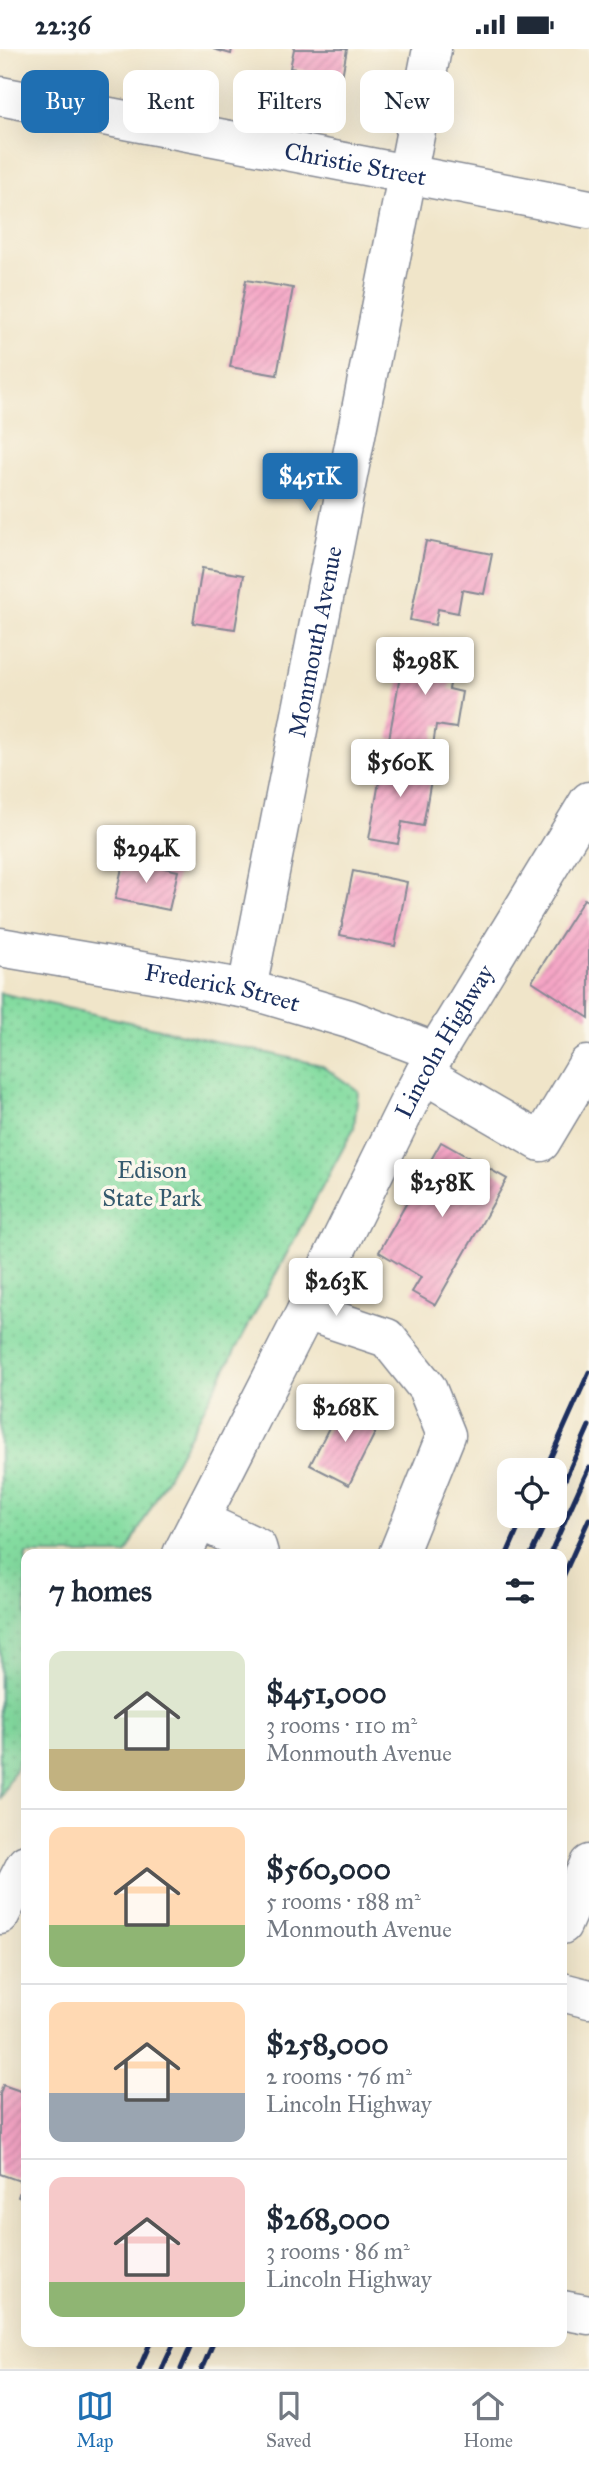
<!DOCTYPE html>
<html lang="en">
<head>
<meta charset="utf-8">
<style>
	:root { --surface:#fff; --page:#f2f2f3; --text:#1f2937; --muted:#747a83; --line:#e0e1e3; --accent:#1f6fb2 }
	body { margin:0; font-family:"IM FELL Great Primer",serif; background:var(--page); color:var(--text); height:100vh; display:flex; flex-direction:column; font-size:26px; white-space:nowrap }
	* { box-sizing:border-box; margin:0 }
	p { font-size:23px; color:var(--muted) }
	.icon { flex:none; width:38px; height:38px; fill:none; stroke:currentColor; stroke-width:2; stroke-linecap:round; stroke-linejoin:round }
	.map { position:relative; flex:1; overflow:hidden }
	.drawer { position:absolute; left:21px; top:1500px; width:546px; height:798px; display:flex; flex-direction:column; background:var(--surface); border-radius:14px; box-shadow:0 7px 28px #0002 }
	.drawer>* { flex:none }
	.banner { position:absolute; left:21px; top:21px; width:548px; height:63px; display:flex; gap:14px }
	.fabs { position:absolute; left:497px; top:1409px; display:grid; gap:14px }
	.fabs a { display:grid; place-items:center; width:70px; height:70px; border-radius:14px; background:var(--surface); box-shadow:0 7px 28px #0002; font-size:35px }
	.price { position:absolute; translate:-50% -60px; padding:0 16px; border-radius:7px; background:#fff; color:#222; font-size:23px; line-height:46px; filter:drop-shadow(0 2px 4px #0008) }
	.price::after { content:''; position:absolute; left:50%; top:42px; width:21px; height:16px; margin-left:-10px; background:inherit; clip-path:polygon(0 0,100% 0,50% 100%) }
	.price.selected { background:var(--accent); color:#fff }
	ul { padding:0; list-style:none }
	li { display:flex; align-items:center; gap:21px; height:175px; padding:0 28px }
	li+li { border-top:2px solid var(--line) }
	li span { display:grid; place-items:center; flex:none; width:196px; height:140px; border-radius:14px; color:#555 }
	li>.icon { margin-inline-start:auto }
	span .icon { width:84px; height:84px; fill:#fffc; stroke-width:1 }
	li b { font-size:30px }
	h2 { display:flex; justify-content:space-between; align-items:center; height:84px; padding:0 28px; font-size:30px }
	.chip { padding:0 24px; border-radius:14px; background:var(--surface); box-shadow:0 7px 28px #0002; font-size:24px; line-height:63px }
	.chip.selected { background:var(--accent); color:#fff }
	.status { display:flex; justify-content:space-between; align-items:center; height:49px; padding:0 35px; background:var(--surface); direction:ltr }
	.status svg { height:19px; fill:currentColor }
	.tab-bar { display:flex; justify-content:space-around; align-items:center; height:98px; border-top:2px solid var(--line); background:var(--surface); font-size:19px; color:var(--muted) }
	.tab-bar a { display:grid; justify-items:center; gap:4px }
	.tab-bar .selected { color:var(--accent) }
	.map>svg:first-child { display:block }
	.grass { fill:url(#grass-dots); stroke:#50867f; stroke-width:2 }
	.building { fill:url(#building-hatch) }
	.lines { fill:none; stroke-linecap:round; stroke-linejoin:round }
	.minor-casing { stroke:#868a94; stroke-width:41 }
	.major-casing { stroke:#868a94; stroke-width:41 }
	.minor { stroke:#fff; stroke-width:38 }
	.major { stroke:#fff; stroke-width:38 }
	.rail { stroke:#1b2f5e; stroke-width:5 }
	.labels { text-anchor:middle; stroke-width:7; stroke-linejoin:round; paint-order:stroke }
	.street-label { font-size:24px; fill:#1b2f5e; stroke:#fbf7ec }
	.park-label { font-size:24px; fill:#355a6e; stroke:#fbf7ec }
</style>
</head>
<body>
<div class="status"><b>22:36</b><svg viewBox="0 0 49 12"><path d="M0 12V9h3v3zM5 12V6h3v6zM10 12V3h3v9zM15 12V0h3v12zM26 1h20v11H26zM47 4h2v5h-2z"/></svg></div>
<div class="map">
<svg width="589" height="2320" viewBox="0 0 589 2320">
	<defs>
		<pattern id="grass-dots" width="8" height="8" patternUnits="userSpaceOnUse" patternTransform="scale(1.75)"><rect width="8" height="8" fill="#84dca0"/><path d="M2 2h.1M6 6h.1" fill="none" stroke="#71bd8c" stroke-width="1.8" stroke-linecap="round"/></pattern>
		<pattern id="building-hatch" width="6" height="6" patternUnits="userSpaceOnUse" patternTransform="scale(1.75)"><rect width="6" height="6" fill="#f5a5c5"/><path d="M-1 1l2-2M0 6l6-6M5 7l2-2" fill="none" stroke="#d18eac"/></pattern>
	</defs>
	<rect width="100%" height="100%" fill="#fbf7ec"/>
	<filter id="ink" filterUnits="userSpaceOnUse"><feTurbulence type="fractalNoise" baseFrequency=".0143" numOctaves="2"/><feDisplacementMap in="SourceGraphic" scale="14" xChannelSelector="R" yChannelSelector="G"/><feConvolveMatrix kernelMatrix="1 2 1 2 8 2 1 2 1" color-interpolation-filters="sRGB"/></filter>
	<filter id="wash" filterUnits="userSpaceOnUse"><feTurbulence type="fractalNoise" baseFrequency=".00686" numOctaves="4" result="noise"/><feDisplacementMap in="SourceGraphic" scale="28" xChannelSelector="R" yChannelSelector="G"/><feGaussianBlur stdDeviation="1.57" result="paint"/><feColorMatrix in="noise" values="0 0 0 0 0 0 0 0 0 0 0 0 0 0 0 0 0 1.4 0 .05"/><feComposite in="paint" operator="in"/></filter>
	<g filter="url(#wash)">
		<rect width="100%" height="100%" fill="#f0e5c9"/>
		<!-- grass -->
		<path class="grass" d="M0 944 321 1016 358 1042 354 1079 126 1505H26V1698L0 1750Z"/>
		<g id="blocks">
			<!-- building -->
			<path class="building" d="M213 0H232L231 5Z
				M294 0H347L342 28 290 19Z
				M246 231 293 239 277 326 230 318Z
				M426 492 492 505 484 545 462 541 458 564 438 560 435 576 410 571Z
				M202 519 244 526 235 580 193 574Z
				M405 598 456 606 449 640 462 643 456 679 436 676 433 697 389 690Z
				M383 710 433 719 423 777 402 773 398 795 369 790Z
				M124 810 178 822 169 861 115 850Z
				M353 822 407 833 395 897 340 886Z
				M584 850 589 853V969L532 932Z
				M441 1093 507 1130 435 1256 412 1243 421 1228 379 1203Z
				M341 1355 380 1374 349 1436 310 1416Z
				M3 2036 26 2044V2151L18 2148 23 2133 0 2125V2045Z"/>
		</g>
	</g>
	<g filter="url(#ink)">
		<use href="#blocks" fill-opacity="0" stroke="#868a94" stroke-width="2"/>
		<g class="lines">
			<defs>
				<g id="minor">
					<path id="s1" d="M0 47 589 160"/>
					<path id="s2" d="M0 898 247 940 349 970 436 1003"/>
					<path id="s3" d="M247 940 432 0"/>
					<path d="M424 1025 541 1093 587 1016"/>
					<path d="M306 1262 387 1289 427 1339 446 1386 398 1505"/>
					<path d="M199 1471 257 1498 259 1505"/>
					<path d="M562 1876 589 1815"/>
					<path d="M562 1943 589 1950"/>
					<path d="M562 2261 589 2266"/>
				</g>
				<g id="major">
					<path id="s4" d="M182 1505 306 1262 411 1049 436 1003 589 752"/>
					<path d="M0 1866 26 1815"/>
				</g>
			</defs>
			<!-- minor casing -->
			<use href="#minor" class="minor-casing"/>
			<!-- major casing -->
			<use href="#major" class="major-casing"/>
			<!-- minor -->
			<use href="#minor" class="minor"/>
			<!-- major -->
			<use href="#major" class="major"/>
			<!-- rail -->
			<path class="rail" d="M545 1421 589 1323
				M555 1453 589 1377
				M507 1505 524 1466
				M531 1505 549 1466
				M550 1505 589 1418
				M562 1530 589 1470
				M139 2320 151 2292
				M162 2320 175 2292
				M181 2320 193 2292
				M202 2320 214 2292"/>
		</g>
	</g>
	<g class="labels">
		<!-- street labels -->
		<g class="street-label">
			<text dy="8" stroke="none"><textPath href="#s1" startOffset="362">Christie Street</textPath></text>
			<text dy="8" stroke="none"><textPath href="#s3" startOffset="354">Monmouth Avenue</textPath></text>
			<text dy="8" stroke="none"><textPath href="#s2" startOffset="226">Frederick Street</textPath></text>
			<text dy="8" stroke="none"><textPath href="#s4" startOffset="576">Lincoln Highway</textPath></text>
		</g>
		<!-- park labels -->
		<g class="park-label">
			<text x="152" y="1129">Edison<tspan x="152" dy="28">State Park</tspan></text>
		</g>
	</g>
</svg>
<div class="fabs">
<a><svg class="icon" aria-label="locate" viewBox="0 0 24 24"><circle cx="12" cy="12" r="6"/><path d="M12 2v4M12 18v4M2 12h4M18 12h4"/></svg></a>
</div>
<b class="price selected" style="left:310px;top:464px">$451K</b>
<b class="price" style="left:425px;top:648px">$298K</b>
<b class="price" style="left:400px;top:750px">$560K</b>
<b class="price" style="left:146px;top:836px">$294K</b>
<b class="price" style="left:442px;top:1170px">$258K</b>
<b class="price" style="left:336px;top:1269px">$263K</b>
<b class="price" style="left:345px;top:1395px">$268K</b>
<div class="banner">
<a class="chip selected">Buy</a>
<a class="chip">Rent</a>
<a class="chip">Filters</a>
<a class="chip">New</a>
</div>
<section class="drawer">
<h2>7 homes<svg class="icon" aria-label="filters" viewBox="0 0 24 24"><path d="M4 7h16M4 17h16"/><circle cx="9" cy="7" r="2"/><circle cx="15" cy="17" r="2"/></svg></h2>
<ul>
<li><span style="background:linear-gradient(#dfe7d0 70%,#c2b280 0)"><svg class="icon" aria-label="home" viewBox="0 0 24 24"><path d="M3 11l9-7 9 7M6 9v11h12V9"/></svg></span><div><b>$451,000</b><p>3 rooms · 110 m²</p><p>Monmouth Avenue</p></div></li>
<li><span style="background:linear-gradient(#ffd9b3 70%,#8fb573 0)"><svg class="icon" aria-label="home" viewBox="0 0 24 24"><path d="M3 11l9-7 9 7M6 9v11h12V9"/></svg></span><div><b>$560,000</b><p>5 rooms · 188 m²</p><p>Monmouth Avenue</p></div></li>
<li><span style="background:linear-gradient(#ffd9b3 65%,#9aa5b1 0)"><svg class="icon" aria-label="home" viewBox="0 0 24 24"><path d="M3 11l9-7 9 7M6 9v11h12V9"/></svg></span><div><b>$258,000</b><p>2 rooms · 76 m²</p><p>Lincoln Highway</p></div></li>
<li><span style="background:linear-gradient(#f6c9c9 75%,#8fb573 0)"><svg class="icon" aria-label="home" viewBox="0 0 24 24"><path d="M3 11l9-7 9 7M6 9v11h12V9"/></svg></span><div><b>$268,000</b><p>3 rooms · 86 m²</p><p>Lincoln Highway</p></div></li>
</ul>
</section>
</div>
<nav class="tab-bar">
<a class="selected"><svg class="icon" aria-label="map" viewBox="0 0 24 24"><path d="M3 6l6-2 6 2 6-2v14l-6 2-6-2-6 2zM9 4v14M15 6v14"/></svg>Map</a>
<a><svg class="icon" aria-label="saved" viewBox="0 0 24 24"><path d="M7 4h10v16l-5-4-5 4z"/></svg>Saved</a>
<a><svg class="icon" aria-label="home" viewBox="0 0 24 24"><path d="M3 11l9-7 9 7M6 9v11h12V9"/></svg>Home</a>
</nav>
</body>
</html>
